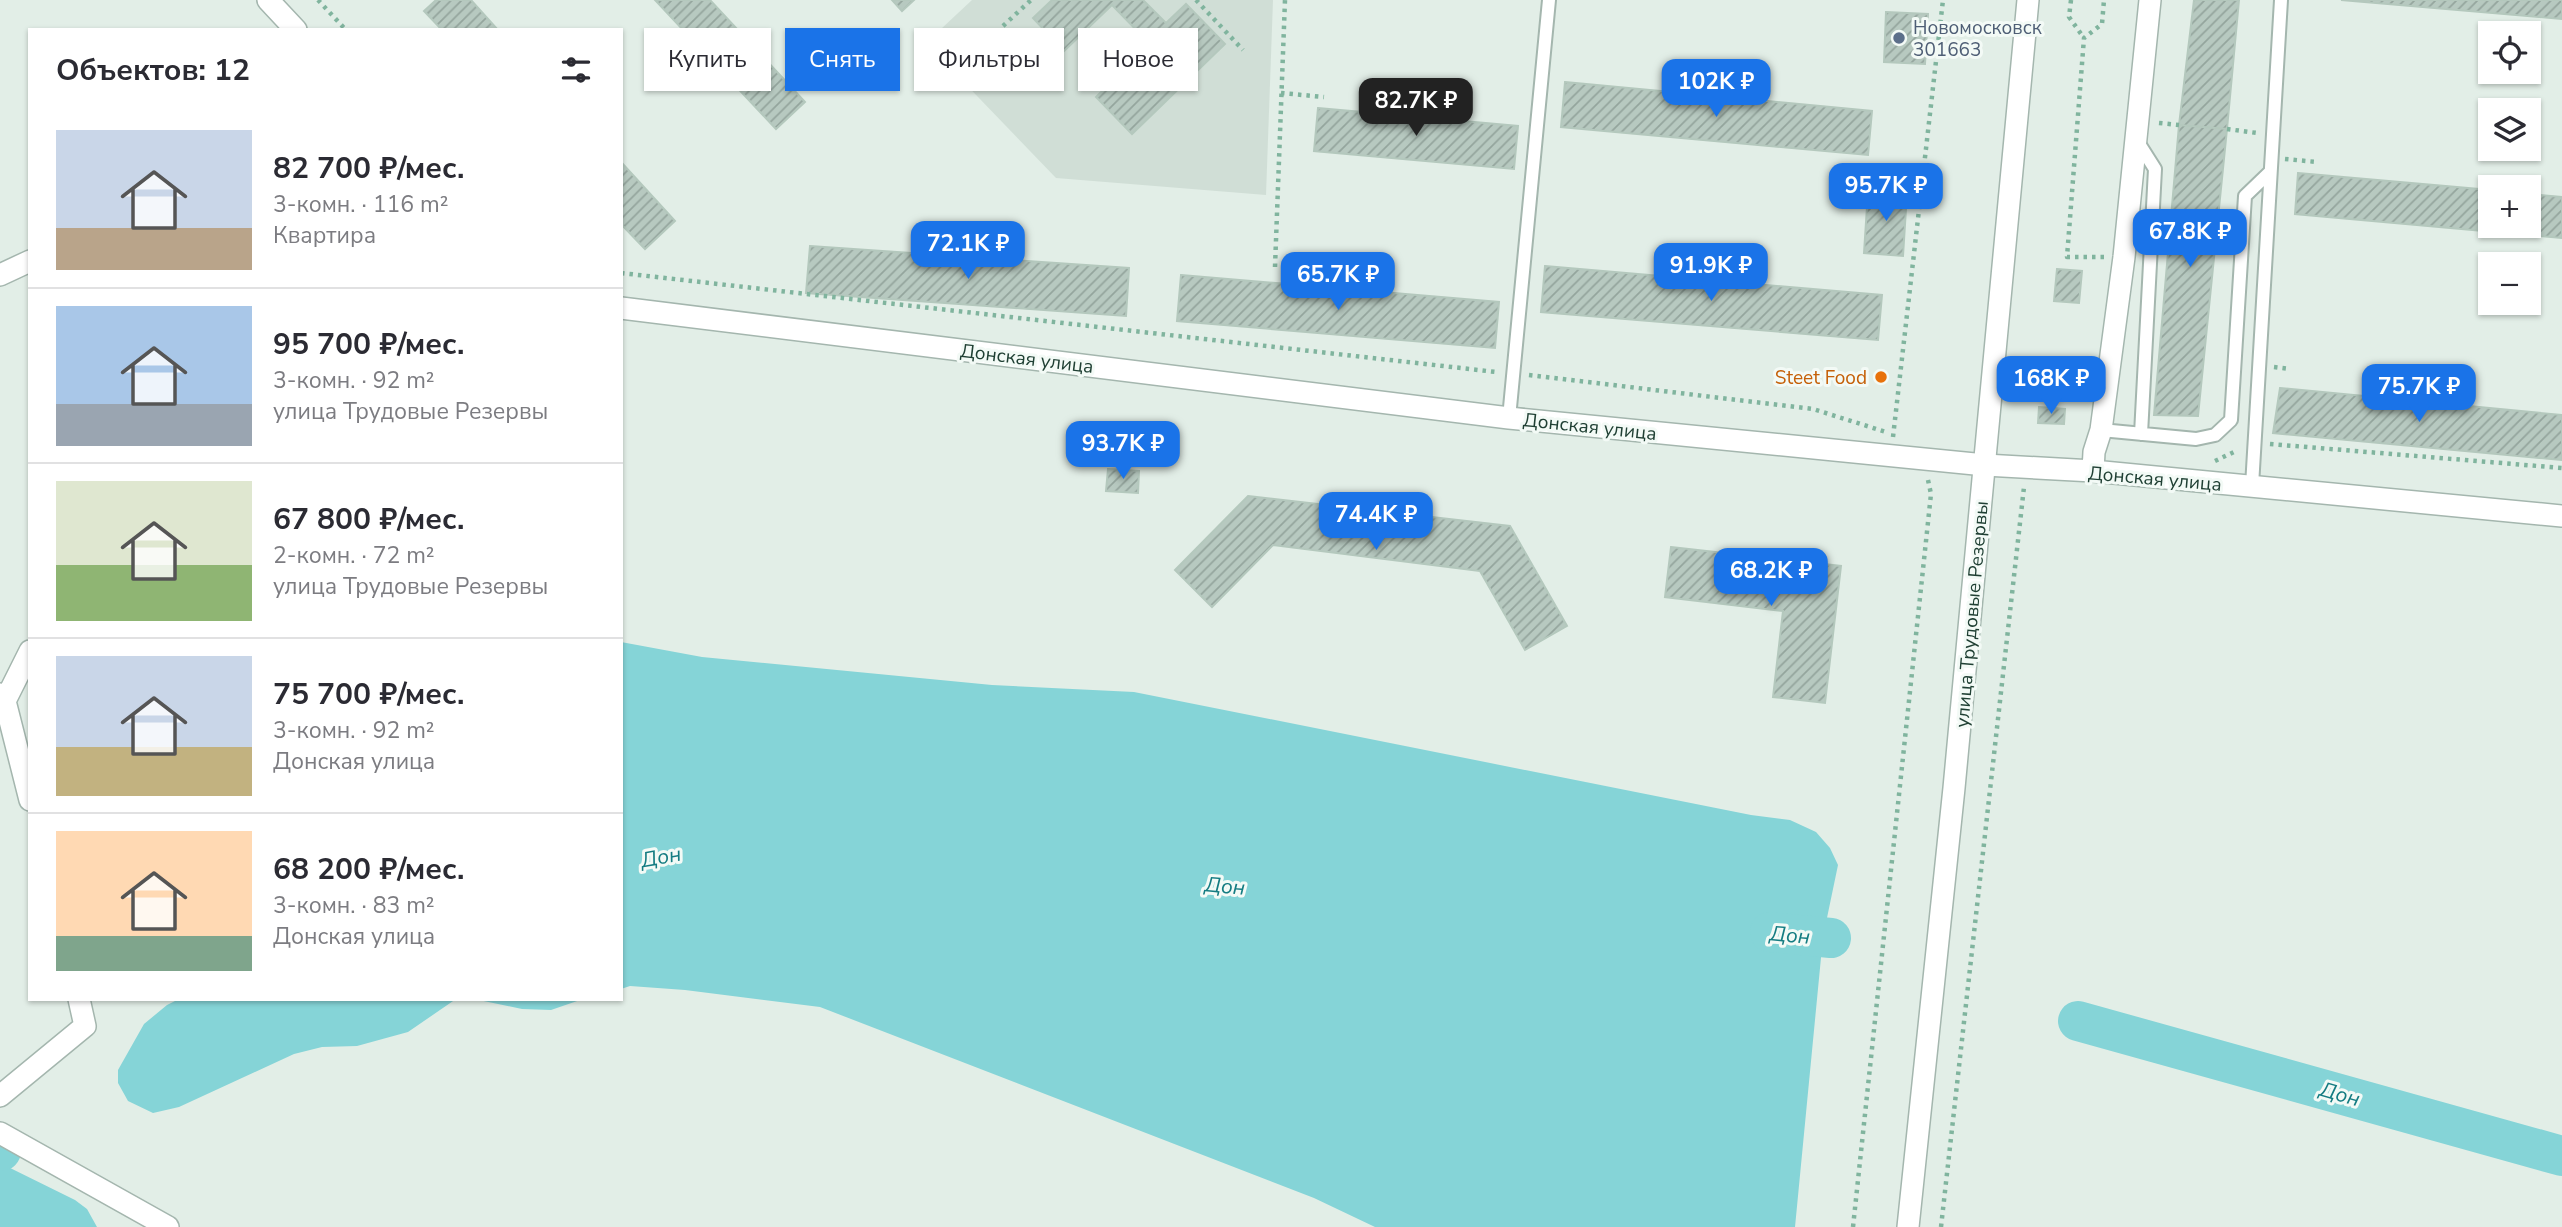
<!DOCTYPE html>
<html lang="ru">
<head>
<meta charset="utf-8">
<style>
	:root { --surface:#fff; --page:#f2f2f3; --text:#2b2b33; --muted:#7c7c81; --line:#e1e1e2; --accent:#1a73e8 }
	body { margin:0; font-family:"Nunito Sans",sans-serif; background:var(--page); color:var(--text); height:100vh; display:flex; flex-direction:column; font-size:26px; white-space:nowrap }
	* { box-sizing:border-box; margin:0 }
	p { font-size:23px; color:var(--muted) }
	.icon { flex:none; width:38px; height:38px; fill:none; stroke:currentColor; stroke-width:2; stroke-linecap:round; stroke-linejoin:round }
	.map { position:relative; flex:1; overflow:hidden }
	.side { position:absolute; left:28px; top:28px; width:595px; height:973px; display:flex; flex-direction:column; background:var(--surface); border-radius:0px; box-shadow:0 2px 5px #0004 }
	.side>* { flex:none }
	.guide { position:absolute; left:644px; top:28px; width:665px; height:63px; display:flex; gap:14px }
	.controls { position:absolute; left:2478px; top:21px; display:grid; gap:14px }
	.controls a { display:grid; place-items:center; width:63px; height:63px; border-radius:0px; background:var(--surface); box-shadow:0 2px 5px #0004; font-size:35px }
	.price { position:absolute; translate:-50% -60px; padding:0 16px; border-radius:14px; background:var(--accent); color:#fff; font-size:23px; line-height:46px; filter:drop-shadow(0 2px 4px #0008) }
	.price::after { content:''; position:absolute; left:50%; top:42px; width:21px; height:16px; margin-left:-10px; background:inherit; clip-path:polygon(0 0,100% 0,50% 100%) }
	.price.current { background:#222; color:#fff }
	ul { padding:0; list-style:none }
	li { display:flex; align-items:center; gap:21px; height:175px; padding:0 28px }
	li+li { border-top:2px solid var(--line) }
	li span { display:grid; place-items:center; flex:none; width:196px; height:140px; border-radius:0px; color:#555 }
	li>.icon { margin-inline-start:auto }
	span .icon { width:84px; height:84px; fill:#fffc; stroke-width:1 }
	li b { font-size:30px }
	h2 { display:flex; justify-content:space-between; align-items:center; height:84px; padding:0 28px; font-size:30px }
	.chip { padding:0 24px; border-radius:0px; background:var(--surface); box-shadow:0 2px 5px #0004; font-size:24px; line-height:63px }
	.chip.current { background:var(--accent); color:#fff }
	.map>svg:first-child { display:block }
	.built { fill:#d0ded6 }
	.water { fill:#85d4d7 }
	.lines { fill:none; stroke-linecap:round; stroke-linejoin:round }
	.river { stroke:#85d4d7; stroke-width:40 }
	.building { fill:url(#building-hatch); stroke:#b4c8bd; stroke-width:2 }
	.service-casing { stroke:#a4b6ae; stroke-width:16 }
	.minor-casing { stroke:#a4b6ae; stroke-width:24 }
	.tertiary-casing { stroke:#a4b6ae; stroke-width:24 }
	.path { stroke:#80b49e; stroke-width:4.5; stroke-dasharray:3.5 5; stroke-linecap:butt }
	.service { stroke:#fff; stroke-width:12 }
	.minor { stroke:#fff; stroke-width:21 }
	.tertiary { stroke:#fff; stroke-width:21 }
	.service-dot { fill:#5c6f8a; stroke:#f3faf6; stroke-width:2.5 }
	.food-dot { fill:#e8710a; stroke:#f3faf6; stroke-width:2.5 }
	.labels { text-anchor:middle; stroke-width:6; stroke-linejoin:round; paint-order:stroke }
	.service-label { font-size:19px; fill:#4e5e75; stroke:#f3faf6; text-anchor:start }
	.street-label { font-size:19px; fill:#204034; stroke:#f3faf6 }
	.food-label { font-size:19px; fill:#c56008; stroke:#f3faf6; text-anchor:end }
	.water-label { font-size:21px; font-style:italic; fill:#147c82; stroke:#f3faf6 }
</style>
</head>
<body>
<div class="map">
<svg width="2562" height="1227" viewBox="0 0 2562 1227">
	<defs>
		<pattern id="building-hatch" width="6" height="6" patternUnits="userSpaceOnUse" patternTransform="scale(1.75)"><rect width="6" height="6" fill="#b7c9c0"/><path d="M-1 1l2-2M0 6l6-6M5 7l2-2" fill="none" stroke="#94a59d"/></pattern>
	</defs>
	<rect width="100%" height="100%" fill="#e2eee7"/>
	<!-- built -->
	<path class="built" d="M972 0H1273L1266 195 1056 178 926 43Z"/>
	<!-- water -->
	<path class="water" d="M621 642 702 657 992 685 1134 692 1751 815 1790 820 1816 832 1830 848 1838 865 1823 937 1795 1227H1375L1314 1198 820 1007 685 990 630 986 621 989Z
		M179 999H456L408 1032 357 1046 322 1047 294 1054 179 1107 153 1113 128 1101 118 1083V1070L144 1024 167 1005Z
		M474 999H583L551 1010 522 1009Z
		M0 1163 75 1200 87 1209 97 1227H0Z"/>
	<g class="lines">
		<!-- river -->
		<path class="river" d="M1770 932 1831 938
			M2078 1021 2562 1156
			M0 1151H1"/>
	</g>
	<!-- building -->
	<path class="building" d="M436 0H471L498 30H442L424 11Z
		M655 0H710L805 102 776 129Z
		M892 0H914L902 11Z
		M1052 0H1143L1166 23 1186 4 1225 44 1132 134 1096 97 1150 44 1112 5 1064 51 1033 18Z
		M2194 0H2239L2227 129 2179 125Z
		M2341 0H2562V19Z
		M1886 12 1928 14 1925 64 1884 62Z
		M1565 82 1872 111 1868 155 1561 127Z
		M1318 108 1518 126 1514 169 1314 151Z
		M2179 125 2227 129 2198 416 2154 415Z
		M621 162 675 221 645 249 621 224Z
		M2298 173 2490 190V226H2529V194L2562 197V238L2295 214Z
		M1868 191 1907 193 1903 256 1864 253Z
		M810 246 1129 268 1126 316 806 293Z
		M1545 266 1882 295 1878 340 1541 312Z
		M2057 269 2082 271 2079 303 2054 301Z
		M1181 275 1499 302 1495 348 1177 321Z
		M2280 388 2562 415V460L2273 433Z
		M2039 407 2065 409 2064 424 2038 423Z
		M1108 469 1139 471 1138 493 1106 491Z
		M1248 496 1510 526 1567 626 1525 650 1480 571 1273 545 1212 607 1175 570Z
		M1671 547 1841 566 1825 703 1773 697 1783 611 1665 597Z"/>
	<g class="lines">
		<defs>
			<path id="service" d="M2136 139 2155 169 2141 434
				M1509 418 1549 0
				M2101 430 2196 439 2215 435 2231 420 2245 196 2270 172
				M2252 486 2281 0"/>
			<path id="minor" d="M268 0 296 30
				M0 275 30 261
				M621 308 1509 418 1985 465 2093 471 2562 516
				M2093 471 2094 452 2101 430 2124 257 2150 0
				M0 694 5 701 30 800
				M5 701 30 651
				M0 1096 85 1026 79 999
				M0 1133 168 1227"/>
			<path id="tertiary" d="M1908 1227 1954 788 2028 0"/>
		</defs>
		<!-- service casing -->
		<use href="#service" class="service-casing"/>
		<!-- minor casing -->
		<use href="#minor" class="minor-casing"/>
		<!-- tertiary casing -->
		<use href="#tertiary" class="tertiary-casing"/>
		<!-- path -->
		<path class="path" d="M318 0 346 30
			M1196 0 1243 50
			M2071 0 2069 17 2084 38
			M1003 26 1031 0
			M1281 93 1324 97
			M2159 123 2179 125
			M2227 129 2257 133
			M2285 159 2317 162
			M2104 257H2067L2084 38 2102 24 2104 0
			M1275 267 1285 0
			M621 273 1496 372
			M2274 367 2290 369
			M1529 375 1813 409 1886 432
			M1893 437 1943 0
			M2270 444 2562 468
			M2215 461 2238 450
			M1853 1227 1931 494 1928 480
			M1941 1227 2024 487"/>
		<!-- service -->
		<use href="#service" class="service"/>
		<!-- minor -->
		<use href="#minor" class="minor"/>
		<!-- tertiary -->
		<use href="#tertiary" class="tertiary"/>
	</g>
	<!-- markers -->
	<circle class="service-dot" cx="1899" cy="38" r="7"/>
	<circle class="food-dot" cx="1881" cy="377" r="7"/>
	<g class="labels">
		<!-- service labels -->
		<g class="service-label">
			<text x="1913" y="34">Новомосковск<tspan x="1913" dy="22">301663</tspan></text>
		</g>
		<!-- street labels -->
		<g class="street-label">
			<text transform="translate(1027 358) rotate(7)" y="7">Донская улица</text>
			<text transform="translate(1590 426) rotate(6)" y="7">Донская улица</text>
			<text transform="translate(2155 478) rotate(5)" y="7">Донская улица</text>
			<text transform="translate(1971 614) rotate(-85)" y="7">улица Трудовые Резервы</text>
		</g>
		<!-- food labels -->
		<g class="food-label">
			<text x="1867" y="384">Steet Food</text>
		</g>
		<!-- water labels -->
		<g class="water-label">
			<text transform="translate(661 857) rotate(-10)" y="7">Дон</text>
			<text transform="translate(1225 886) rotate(5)" y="7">Дон</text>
			<text transform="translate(1790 935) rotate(5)" y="7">Дон</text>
			<text transform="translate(2340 1094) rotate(16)" y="7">Дон</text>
		</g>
	</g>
</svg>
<div class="controls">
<a><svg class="icon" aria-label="locate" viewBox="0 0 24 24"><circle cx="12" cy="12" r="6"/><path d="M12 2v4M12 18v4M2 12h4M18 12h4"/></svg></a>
<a><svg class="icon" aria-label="layers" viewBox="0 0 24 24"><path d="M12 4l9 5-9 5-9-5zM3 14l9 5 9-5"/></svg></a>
<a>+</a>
<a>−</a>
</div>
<b class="price" style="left:1716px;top:119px">102K ₽</b>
<b class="price current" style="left:1416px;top:138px">82.7K ₽</b>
<b class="price" style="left:1886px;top:223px">95.7K ₽</b>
<b class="price" style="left:2190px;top:269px">67.8K ₽</b>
<b class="price" style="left:968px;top:281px">72.1K ₽</b>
<b class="price" style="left:1711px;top:303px">91.9K ₽</b>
<b class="price" style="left:1338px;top:312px">65.7K ₽</b>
<b class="price" style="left:2051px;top:416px">168K ₽</b>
<b class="price" style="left:2419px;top:424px">75.7K ₽</b>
<b class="price" style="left:1123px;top:481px">93.7K ₽</b>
<b class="price" style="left:1376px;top:552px">74.4K ₽</b>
<b class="price" style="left:1771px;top:608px">68.2K ₽</b>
<div class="guide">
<a class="chip">Купить</a>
<a class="chip current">Снять</a>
<a class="chip">Фильтры</a>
<a class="chip">Новое</a>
</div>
<section class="side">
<h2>Объектов: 12<svg class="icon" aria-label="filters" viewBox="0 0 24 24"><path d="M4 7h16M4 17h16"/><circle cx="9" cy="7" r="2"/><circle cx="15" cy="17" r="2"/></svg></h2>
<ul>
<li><span style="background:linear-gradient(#c9d6e8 70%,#b9a48a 0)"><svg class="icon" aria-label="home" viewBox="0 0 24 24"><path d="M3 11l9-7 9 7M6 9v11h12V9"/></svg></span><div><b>82 700 ₽/мес.</b><p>3-комн. · 116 m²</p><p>Квартира</p></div></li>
<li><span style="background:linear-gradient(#a9c7e8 70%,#9aa5b1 0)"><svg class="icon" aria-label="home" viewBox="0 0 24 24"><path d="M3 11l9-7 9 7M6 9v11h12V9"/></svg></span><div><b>95 700 ₽/мес.</b><p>3-комн. · 92 m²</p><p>улица Трудовые Резервы</p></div></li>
<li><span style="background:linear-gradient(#dfe7d0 60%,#8fb573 0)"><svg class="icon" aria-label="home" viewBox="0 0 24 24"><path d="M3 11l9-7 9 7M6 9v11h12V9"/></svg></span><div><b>67 800 ₽/мес.</b><p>2-комн. · 72 m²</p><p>улица Трудовые Резервы</p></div></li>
<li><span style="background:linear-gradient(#c9d6e8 65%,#c2b280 0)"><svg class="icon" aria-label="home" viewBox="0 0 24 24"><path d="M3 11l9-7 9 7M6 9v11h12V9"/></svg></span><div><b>75 700 ₽/мес.</b><p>3-комн. · 92 m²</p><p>Донская улица</p></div></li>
<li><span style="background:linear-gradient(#ffd9b3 75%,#7fa58c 0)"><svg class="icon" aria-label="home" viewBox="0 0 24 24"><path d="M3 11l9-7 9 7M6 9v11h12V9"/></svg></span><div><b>68 200 ₽/мес.</b><p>3-комн. · 83 m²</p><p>Донская улица</p></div></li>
</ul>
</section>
</div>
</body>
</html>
